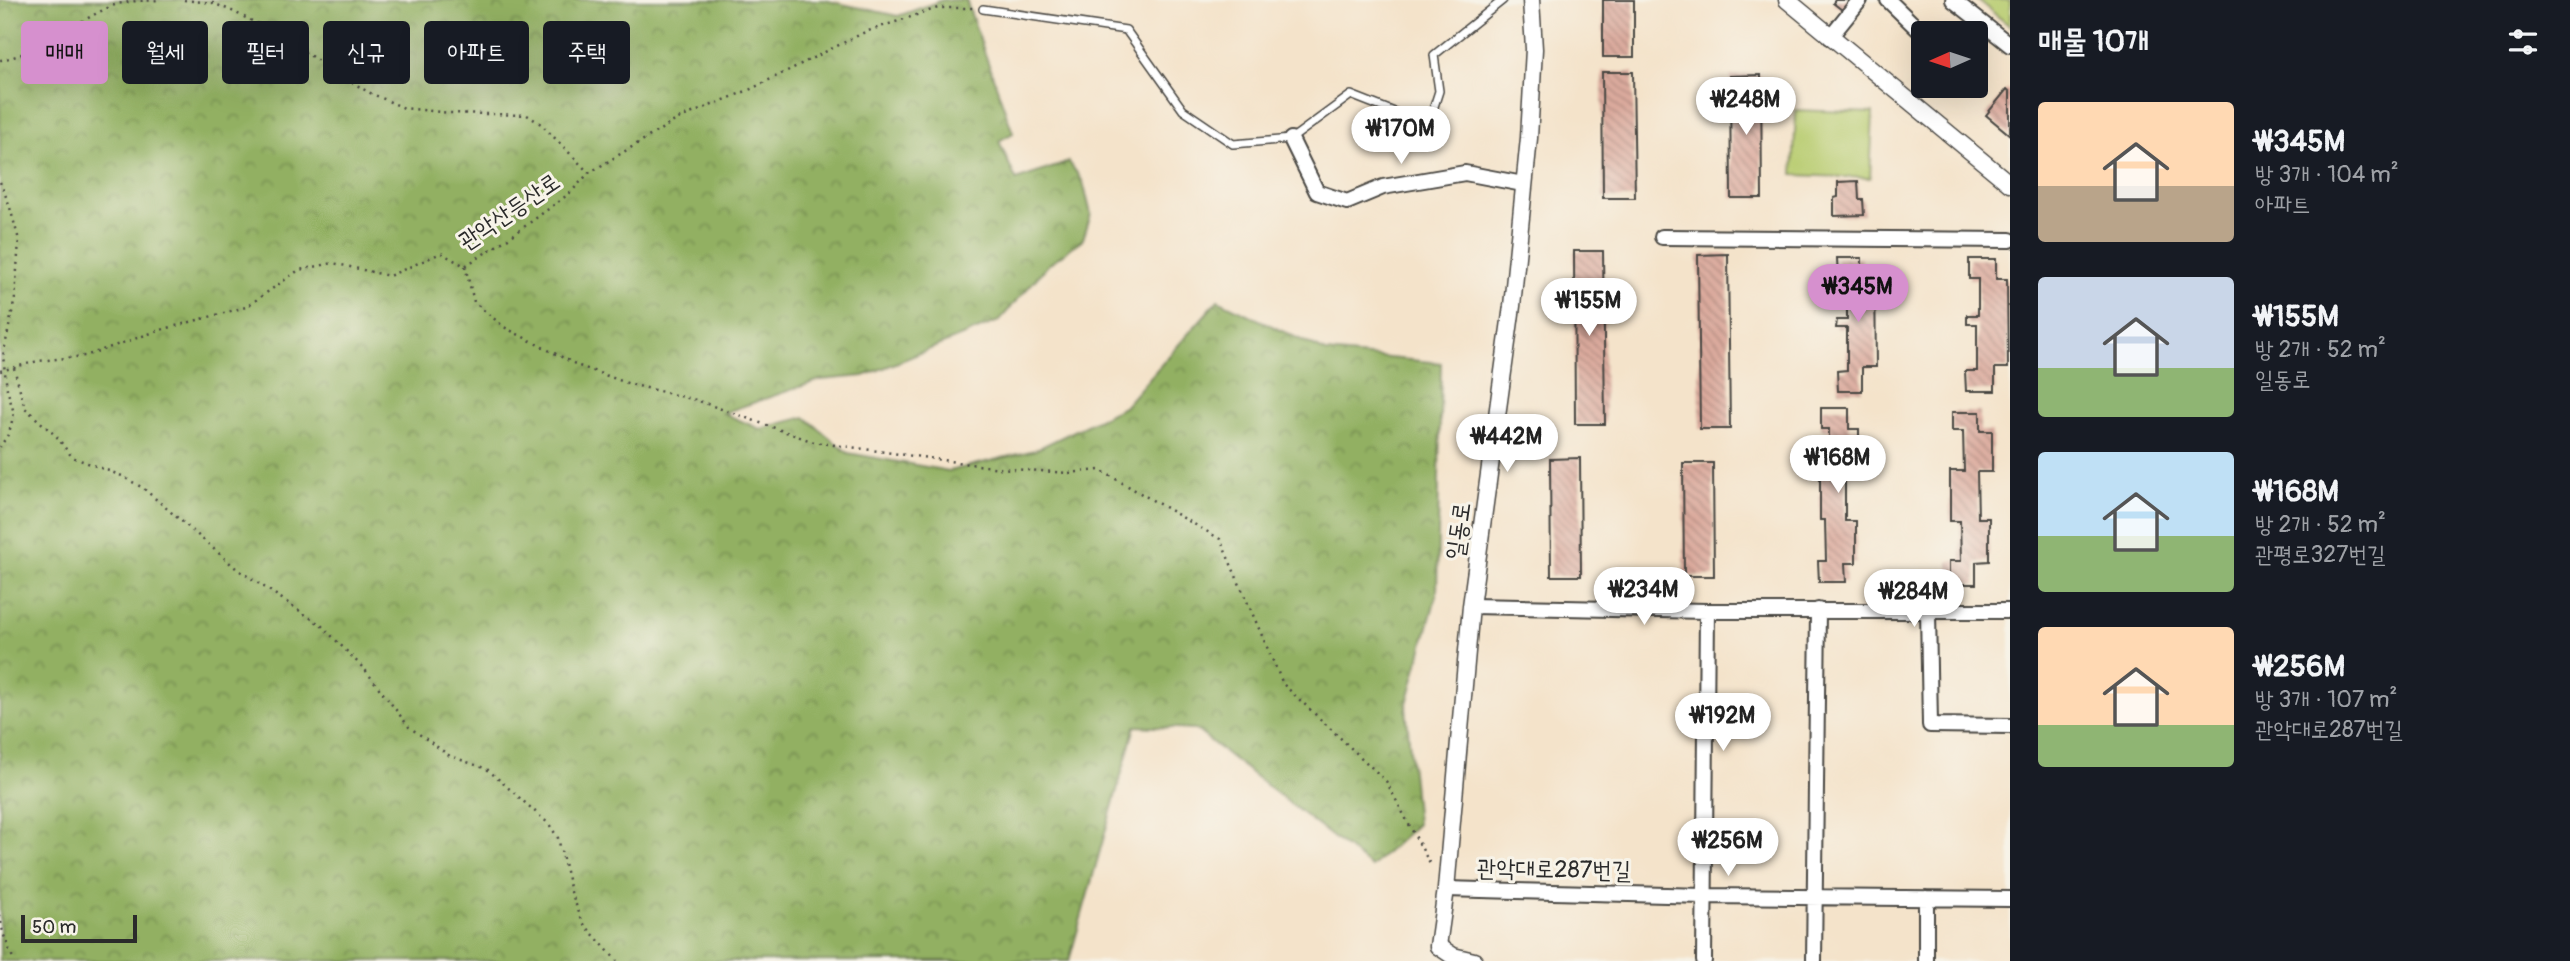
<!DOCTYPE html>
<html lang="ko">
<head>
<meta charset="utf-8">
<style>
	:root { --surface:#171b24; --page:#20242c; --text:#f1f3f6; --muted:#9ea1a6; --accent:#d690ce }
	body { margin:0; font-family:Pangolin,"Poor Story",sans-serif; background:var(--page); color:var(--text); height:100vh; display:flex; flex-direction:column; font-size:26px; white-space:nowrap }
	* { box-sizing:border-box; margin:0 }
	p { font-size:23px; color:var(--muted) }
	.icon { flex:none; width:38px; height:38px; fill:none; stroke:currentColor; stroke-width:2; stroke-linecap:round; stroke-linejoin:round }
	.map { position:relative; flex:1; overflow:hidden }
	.details { display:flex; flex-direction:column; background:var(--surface); width:560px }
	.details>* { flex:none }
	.hud { position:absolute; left:21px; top:21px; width:665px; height:63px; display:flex; gap:14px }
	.needle { width:46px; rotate:267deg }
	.tools { position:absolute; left:1911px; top:21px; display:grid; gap:14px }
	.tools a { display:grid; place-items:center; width:77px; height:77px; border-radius:7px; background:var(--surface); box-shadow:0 7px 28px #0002; font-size:35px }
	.scale { position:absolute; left:21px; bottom:18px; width:116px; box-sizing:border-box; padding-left:7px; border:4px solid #2b2b2b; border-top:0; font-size:19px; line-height:24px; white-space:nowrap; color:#2b2b2b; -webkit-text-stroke:5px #f7f3e8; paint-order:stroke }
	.price { position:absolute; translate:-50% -60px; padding:0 16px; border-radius:24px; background:#fff; color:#222; font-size:23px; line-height:46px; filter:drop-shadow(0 2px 4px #0008) }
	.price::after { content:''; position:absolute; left:50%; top:42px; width:21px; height:16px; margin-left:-10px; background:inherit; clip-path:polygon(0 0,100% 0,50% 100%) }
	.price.current { background:var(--accent); color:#111 }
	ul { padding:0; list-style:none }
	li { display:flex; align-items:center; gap:21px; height:175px; padding:0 28px }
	li span { display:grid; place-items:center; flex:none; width:196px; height:140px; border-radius:7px; color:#555 }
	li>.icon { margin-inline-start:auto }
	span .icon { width:84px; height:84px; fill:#fffc; stroke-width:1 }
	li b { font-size:30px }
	h2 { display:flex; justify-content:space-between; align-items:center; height:84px; padding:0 28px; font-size:30px }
	.pill { padding:0 24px; border-radius:7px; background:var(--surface); box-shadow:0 7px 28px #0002; font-size:24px; line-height:63px }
	.pill.current { background:var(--accent); color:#111 }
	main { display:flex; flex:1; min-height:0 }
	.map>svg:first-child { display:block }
	.forest { fill:url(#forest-crowns); stroke:#5e6e46; stroke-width:2 }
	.green { fill:#b8cc70; stroke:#727c4e; stroke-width:2 }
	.building { fill:url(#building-back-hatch) }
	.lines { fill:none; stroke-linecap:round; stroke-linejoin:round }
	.service-casing { stroke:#494743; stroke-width:10 }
	.minor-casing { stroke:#494743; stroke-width:18 }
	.tertiary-casing { stroke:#494743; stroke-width:19 }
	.path { stroke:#494743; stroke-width:2.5; stroke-dasharray:2 5; stroke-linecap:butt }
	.service { stroke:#fff; stroke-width:7 }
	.minor { stroke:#fff; stroke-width:14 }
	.tertiary { stroke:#fff; stroke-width:16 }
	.labels { text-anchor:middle; stroke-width:6; stroke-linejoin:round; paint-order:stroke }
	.street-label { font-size:24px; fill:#2b2b2b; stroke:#f7f3e8 }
</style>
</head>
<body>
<main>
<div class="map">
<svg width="2010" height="961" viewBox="0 0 2010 961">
	<defs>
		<pattern id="forest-crowns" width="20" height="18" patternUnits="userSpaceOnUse" patternTransform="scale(1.75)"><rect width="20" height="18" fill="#92b062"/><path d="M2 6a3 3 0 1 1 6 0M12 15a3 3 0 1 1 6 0" fill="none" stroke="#778f51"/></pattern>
		<pattern id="building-back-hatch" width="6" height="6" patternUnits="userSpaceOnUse" patternTransform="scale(1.75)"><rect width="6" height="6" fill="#dbaa9d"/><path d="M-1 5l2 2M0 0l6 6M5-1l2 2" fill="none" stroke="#b28b80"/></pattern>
	</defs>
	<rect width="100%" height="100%" fill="#f7f3e8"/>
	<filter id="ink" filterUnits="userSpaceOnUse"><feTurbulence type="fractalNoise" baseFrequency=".0143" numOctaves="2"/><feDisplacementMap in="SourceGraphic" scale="14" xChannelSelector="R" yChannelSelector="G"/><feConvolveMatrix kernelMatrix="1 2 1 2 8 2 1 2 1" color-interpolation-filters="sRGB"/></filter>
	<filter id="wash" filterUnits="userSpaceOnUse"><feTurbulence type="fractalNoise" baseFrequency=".00686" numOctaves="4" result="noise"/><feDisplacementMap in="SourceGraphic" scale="28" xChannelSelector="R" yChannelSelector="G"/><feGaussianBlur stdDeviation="1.57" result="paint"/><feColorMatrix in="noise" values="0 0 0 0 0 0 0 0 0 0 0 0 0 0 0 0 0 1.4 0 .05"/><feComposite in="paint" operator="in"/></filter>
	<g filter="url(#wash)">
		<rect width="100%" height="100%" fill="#f4e3ca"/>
		<!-- forest -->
		<path class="forest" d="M0 0H824L898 16 943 0H966L1013 133 999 141 1016 180 1069 162 1083 182 1091 214 1083 239 1048 265 999 321 864 376 820 380 723 413 760 429 805 417 848 453 949 471 1035 450 1124 407 1218 300 1326 352 1441 363 1437 593 1406 707 1417 824 1371 867 1195 729 1135 726 1069 961H0Z"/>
		<!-- green -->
		<path class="green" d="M1977 0H2010V26Z
			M1796 110 1873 113 1870 178 1793 175Z"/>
		<g id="blocks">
			<!-- building -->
			<path class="building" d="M1603 0H1634V57H1603Z
				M1835 0H1856L1846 13 1833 3Z
				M1602 72H1633L1635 198H1603Z
				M1761 75 1762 198H1731L1730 76Z
				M2007 89 2010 92V135L1986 115Z
				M1858 181 1859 199H1863L1864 215 1834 216V198L1838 197V182Z
				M1574 251H1603L1605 424H1575Z
				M1728 254 1730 429H1700L1698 255Z
				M1837 258H1862V277H1875L1876 367H1862V391H1838L1837 371 1847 370V328H1836L1837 320H1847V277H1838Z
				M1969 259H1996V279H2007L2008 368H1995V391H1966L1965 371H1977V324H1967V315H1978V279H1969Z
				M1821 408H1849V429H1859V470L1845 471V521H1856V563H1845L1846 582H1819L1818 561H1826L1825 520H1820V471H1829V429H1821Z
				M1952 412H1980V431H1992V472H1977L1978 518H1989V561L1976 562V584H1949V561H1961L1960 521H1950V471H1964L1963 431H1952Z
				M1580 458 1581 576H1551L1550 459Z
				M1683 463H1713L1714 576H1684Z"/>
		</g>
	</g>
	<g filter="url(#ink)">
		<use href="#blocks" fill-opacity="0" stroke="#494743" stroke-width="2"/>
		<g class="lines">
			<defs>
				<path id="service" d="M983 9 1126 30 1183 110 1233 144 1291 139 1351 95 1407 117 1431 116 1439 91 1434 55 1503 0"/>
				<path id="minor" d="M1888 0 1923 34
					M1953 0 2010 45
					M1830 37 1860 0
					M1291 139 1317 192 1347 202 1383 187 1465 173 1523 184
					M1662 237 2010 240
					M1471 606 1707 611H2010
					M1928 611 1930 725 2010 726
					M1446 889 1704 896 2010 899
					M1704 961 1707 611
					M1814 961 1818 610
					M1926 961V898"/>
				<path id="tertiary" d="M1787 0 2010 184
					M1474 961 1453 956 1438 946 1446 889 1471 606 1512 306 1529 138 1534 49 1531 0"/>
			</defs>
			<!-- service casing -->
			<use href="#service" class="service-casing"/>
			<!-- minor casing -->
			<use href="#minor" class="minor-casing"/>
			<!-- tertiary casing -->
			<use href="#tertiary" class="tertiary-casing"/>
			<!-- path -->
			<path class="path" d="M184 0 213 3 232 11 266 28 368 92 404 108 449 113 527 115 541 124 589 173
				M0 60C42 53 74 22 112 6 127 0 145 1 161 0
				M0 182 9 204 19 240 15 298 3 356 7 389 14 413 9 433 0 447
				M465 266 474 302 504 327 579 366 630 384 696 400 814 442 999 468 1068 473 1100 470 1220 539 1283 684 1386 781 1430 864
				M14 368 25 408 57 437 72 457 122 476 143 488 237 569 321 625 366 671 409 727 450 756 487 769 549 824 558 838 571 892 583 923 617 961
				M0 371 38 361 85 356 157 331 246 307 299 270 333 263 389 276 441 253 465 266 513 235 570 193 589 173 678 119 751 89 865 32 938 8H973
				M0 915 3 933 14 961"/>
			<!-- service -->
			<use href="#service" class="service"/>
			<!-- minor -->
			<use href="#minor" class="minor"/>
			<!-- tertiary -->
			<use href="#tertiary" class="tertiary"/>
		</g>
	</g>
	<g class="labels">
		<!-- street labels -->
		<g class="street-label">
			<text transform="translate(509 211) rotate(-34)" y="8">관악산등산로</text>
			<text transform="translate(1458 531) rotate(-82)" y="8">일동로</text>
			<text transform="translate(1554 869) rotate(1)" y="8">관악대로287번길</text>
		</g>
	</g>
</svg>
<div class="tools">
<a><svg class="needle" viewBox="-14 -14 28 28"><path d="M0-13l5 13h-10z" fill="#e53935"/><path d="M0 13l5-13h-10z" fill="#9ea1a6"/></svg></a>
</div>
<div class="scale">50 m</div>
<b class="price" style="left:1746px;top:137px">₩248M</b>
<b class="price" style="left:1401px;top:166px">₩170M</b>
<b class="price current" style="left:1858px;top:324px">₩345M</b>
<b class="price" style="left:1589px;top:338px">₩155M</b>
<b class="price" style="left:1507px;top:474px">₩442M</b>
<b class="price" style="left:1838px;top:495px">₩168M</b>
<b class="price" style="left:1644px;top:627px">₩234M</b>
<b class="price" style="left:1914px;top:629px">₩284M</b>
<b class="price" style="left:1723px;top:753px">₩192M</b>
<b class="price" style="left:1728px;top:878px">₩256M</b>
<div class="hud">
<a class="pill current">매매</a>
<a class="pill">월세</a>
<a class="pill">필터</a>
<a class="pill">신규</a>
<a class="pill">아파트</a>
<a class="pill">주택</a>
</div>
</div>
<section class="details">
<h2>매물 10개<svg class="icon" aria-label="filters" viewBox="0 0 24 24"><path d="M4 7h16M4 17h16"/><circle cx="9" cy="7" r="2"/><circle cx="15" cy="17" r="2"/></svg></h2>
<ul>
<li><span style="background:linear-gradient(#ffd9b3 60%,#b9a48a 0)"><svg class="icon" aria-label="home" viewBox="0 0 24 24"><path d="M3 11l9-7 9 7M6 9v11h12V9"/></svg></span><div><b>₩345M</b><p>방 3개 · 104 m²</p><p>아파트</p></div></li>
<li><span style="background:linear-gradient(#c9d6e8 65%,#8fb573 0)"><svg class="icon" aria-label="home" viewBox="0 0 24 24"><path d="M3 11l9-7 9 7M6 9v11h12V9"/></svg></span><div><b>₩155M</b><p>방 2개 · 52 m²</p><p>일동로</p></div></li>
<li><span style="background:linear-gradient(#bfe0f5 60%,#8fb573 0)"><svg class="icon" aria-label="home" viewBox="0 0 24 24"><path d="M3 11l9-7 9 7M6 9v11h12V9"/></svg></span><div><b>₩168M</b><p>방 2개 · 52 m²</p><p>관평로327번길</p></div></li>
<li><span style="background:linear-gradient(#ffd9b3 70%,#8fb573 0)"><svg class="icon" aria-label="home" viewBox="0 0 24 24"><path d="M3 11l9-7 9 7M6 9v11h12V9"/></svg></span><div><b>₩256M</b><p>방 3개 · 107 m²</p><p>관악대로287번길</p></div></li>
</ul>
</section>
</main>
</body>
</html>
